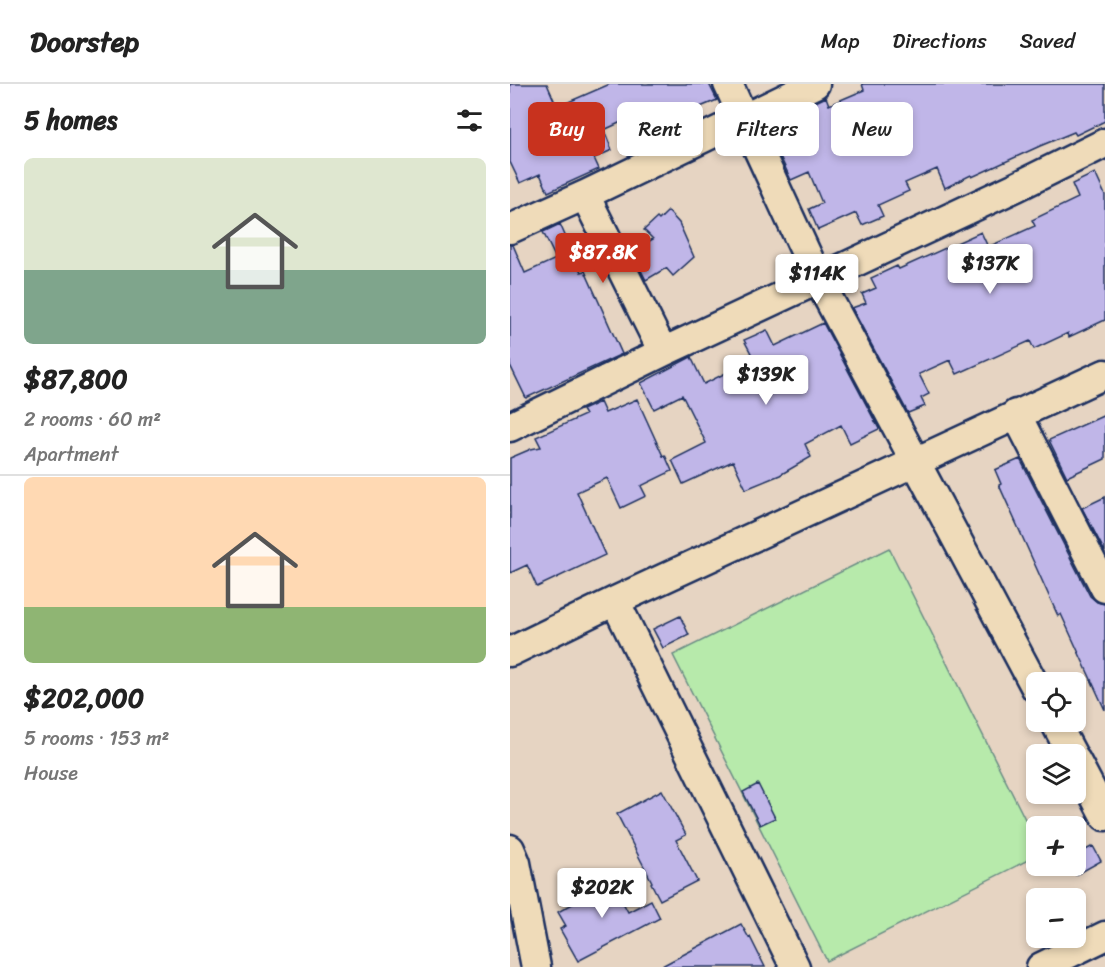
<!DOCTYPE html>
<html lang="en">
<head>
<meta charset="utf-8">
<style>
	:root { --surface:#fff; --page:#f6f6f6; --text:#222; --muted:#767676; --line:#e0e0e0; --accent:#c8321e }
	body { margin:0; font-family:Sriracha,sans-serif; background:var(--page); color:var(--text); height:100vh; display:flex; flex-direction:column; font-size:22px; white-space:nowrap }
	* { box-sizing:border-box; margin:0 }
	p { font-size:20px; color:var(--muted) }
	.icon { flex:none; width:33px; height:33px; fill:none; stroke:currentColor; stroke-width:2; stroke-linecap:round; stroke-linejoin:round }
	.map { position:relative; flex:1; overflow:hidden }
	.sheet { display:flex; flex-direction:column; background:var(--surface); width:510px }
	.sheet>* { flex:none }
	.top-card { position:absolute; left:18px; top:18px; width:486px; height:54px; display:flex; gap:12px }
	.buttons { position:absolute; left:516px; top:588px; display:grid; gap:12px }
	.buttons a { display:grid; place-items:center; width:60px; height:60px; border-radius:9px; background:var(--surface); box-shadow:0 3px 9px #0003; font-size:30px }
	.price { position:absolute; translate:-50% -51px; padding:0 14px; border-radius:6px; background:#fff; color:#222; font-size:20px; line-height:39px; filter:drop-shadow(0 2px 3px #0008) }
	.price::after { content:''; position:absolute; left:50%; top:36px; width:18px; height:14px; margin-left:-9px; background:inherit; clip-path:polygon(0 0,100% 0,50% 100%) }
	.price.on { background:var(--accent); color:#fff }
	ul { padding:0; list-style:none }
	li { display:grid; align-content:center; gap:12px; height:318px; padding:0 24px }
	li+li { border-top:2px solid var(--line) }
	li span { display:grid; place-items:center; height:186px; border-radius:9px; color:#555 }
	li>.icon { margin-inline-start:auto }
	span .icon { width:108px; height:108px; fill:#fffc; stroke-width:1 }
	li b { font-size:26px }
	h2 { display:flex; justify-content:space-between; align-items:center; height:72px; padding:0 24px; font-size:26px }
	.chip { padding:0 21px; border-radius:9px; background:var(--surface); box-shadow:0 3px 9px #0003; font-size:21px; line-height:54px }
	.chip.on { background:var(--accent); color:#fff }
	header { display:flex; align-items:center; gap:36px; box-sizing:border-box; height:84px; padding:0 30px; background:var(--surface); border-bottom:2px solid var(--line) }
	header strong { font-size:28px }
	nav { display:flex; gap:33px; margin-inline-start:auto; font-size:21px }
	main { display:flex; flex:1; min-height:0 }
	.map>svg:first-child { display:block }
	.green { fill:#b7eaab; stroke:#698c84; stroke-width:1.5 }
	.building { fill:#c0b6e8; stroke:#1b2f5e; stroke-width:1.5 }
	.lines { fill:none; stroke-linecap:round; stroke-linejoin:round }
	.minor-casing { stroke:#1b2f5e; stroke-width:33 }
	.minor { stroke:#efdbb9; stroke-width:28 }
</style>
</head>
<body>
<header>
<strong>Doorstep</strong>
<nav><a>Map</a><a>Directions</a><a>Saved</a></nav>
</header>
<main>
<section class="sheet">
<h2>5 homes<svg class="icon" aria-label="filters" viewBox="0 0 24 24"><path d="M4 7h16M4 17h16"/><circle cx="9" cy="7" r="2"/><circle cx="15" cy="17" r="2"/></svg></h2>
<ul>
<li><span style="background:linear-gradient(#dfe7d0 60%,#7fa58c 0)"><svg class="icon" aria-label="home" viewBox="0 0 24 24"><path d="M3 11l9-7 9 7M6 9v11h12V9"/></svg></span><div><b>$87,800</b><p>2 rooms · 60 m²</p><p>Apartment</p></div></li>
<li><span style="background:linear-gradient(#ffd9b3 70%,#8fb573 0)"><svg class="icon" aria-label="home" viewBox="0 0 24 24"><path d="M3 11l9-7 9 7M6 9v11h12V9"/></svg></span><div><b>$202,000</b><p>5 rooms · 153 m²</p><p>House</p></div></li>
</ul>
</section>
<div class="map">
<svg width="595" height="883" viewBox="0 0 595 883">
	<rect width="100%" height="100%" fill="#e6d4c2"/>
	<filter id="ink" filterUnits="userSpaceOnUse"><feTurbulence type="fractalNoise" baseFrequency=".0167" numOctaves="2"/><feDisplacementMap in="SourceGraphic" scale="12" xChannelSelector="R" yChannelSelector="G"/><feConvolveMatrix kernelMatrix="1 2 1 2 8 2 1 2 1" color-interpolation-filters="sRGB"/></filter>
	<g filter="url(#ink)">
		<!-- green -->
		<path class="green" d="M379 464 526 757V772L317 877 163 571Z"/>
		<!-- building -->
		<path class="building" d="M0 0H37L47 23 100 0H199L207 16 176 29 177 32 139 48 131 29 94 46 102 66 84 74 89 85 38 108 30 90 10 99 0 78Z
			M352 0H595V37L566 51 564 48 530 62 462 93 461 91 435 104 427 85 395 99 399 107 368 121 373 132 352 141 346 129 308 146 299 125 312 119 299 88 281 96 256 42 316 13 319 21 354 6Z
			M585 89 595 111V236L559 253 558 249 524 265 520 257 447 290 440 276 409 290 419 310 411 314 415 322 398 329 342 224 356 219 352 210 366 204 361 194 387 182 389 185 471 148 478 163 525 142 522 136 568 114 562 100Z
			M158 127 169 139 184 173 163 192 156 184 136 196 121 167 143 155 134 146 147 134 149 136Z
			M50 140 71 188 75 187 112 270 16 314 0 281V161H3L15 189 46 175 33 148Z
			M313 239 369 345 340 359 331 341 295 360 301 373 270 391 236 405 223 377 173 400 162 376 196 359 172 311 144 325 131 299 181 273 194 300 244 275 234 256 257 246 265 262Z
			M127 315 153 372 155 371 162 387 131 402 136 412 111 424 97 394 67 408 95 471 27 503 17 481 0 489V374L21 365 31 363 26 353 75 331 72 326 90 318 95 329Z
			M595 331V375L557 393 539 356Z
			M510 375 580 512 587 518 595 520V626L551 530 548 532 489 401 491 400 485 386Z
			M595 413V468L572 424Z
			M170 532 179 551 153 564 143 545Z
			M248 700 265 734 250 741 233 708Z
			M152 706 176 751 166 756 187 797 150 816 141 799 142 798 107 730Z
			M583 762 591 777 566 791V771Z
			M99 792 118 828 141 816 150 834 68 877 50 845 56 842 48 828 68 817 64 810Z
			M231 840 239 854 240 853 255 883H150Z"/>
		<g class="lines">
			<defs>
				<path id="minor" d="M218 0 308 195 526 604
					M75 111 153 268
					M0 145 75 111 305 0
					M506 330 595 504
					M0 343 153 268 506 103 595 59
					M105 517 285 883
					M0 568 105 517 595 290
					M545 638 562 670
					M566 677 595 732
					M0 765 6 779 26 883
					M531 883 595 852"/>
			</defs>
			<!-- minor casing -->
			<use href="#minor" class="minor-casing"/>
			<!-- minor -->
			<use href="#minor" class="minor"/>
		</g>
	</g>
</svg>
<div class="buttons">
<a><svg class="icon" aria-label="locate" viewBox="0 0 24 24"><circle cx="12" cy="12" r="6"/><path d="M12 2v4M12 18v4M2 12h4M18 12h4"/></svg></a>
<a><svg class="icon" aria-label="layers" viewBox="0 0 24 24"><path d="M12 4l9 5-9 5-9-5zM3 14l9 5 9-5"/></svg></a>
<a>+</a>
<a>−</a>
</div>
<b class="price on" style="left:93px;top:200px">$87.8K</b>
<b class="price" style="left:480px;top:211px">$137K</b>
<b class="price" style="left:307px;top:221px">$114K</b>
<b class="price" style="left:256px;top:322px">$139K</b>
<b class="price" style="left:92px;top:835px">$202K</b>
<div class="top-card">
<a class="chip on">Buy</a>
<a class="chip">Rent</a>
<a class="chip">Filters</a>
<a class="chip">New</a>
</div>
</div>
</main>
</body>
</html>
